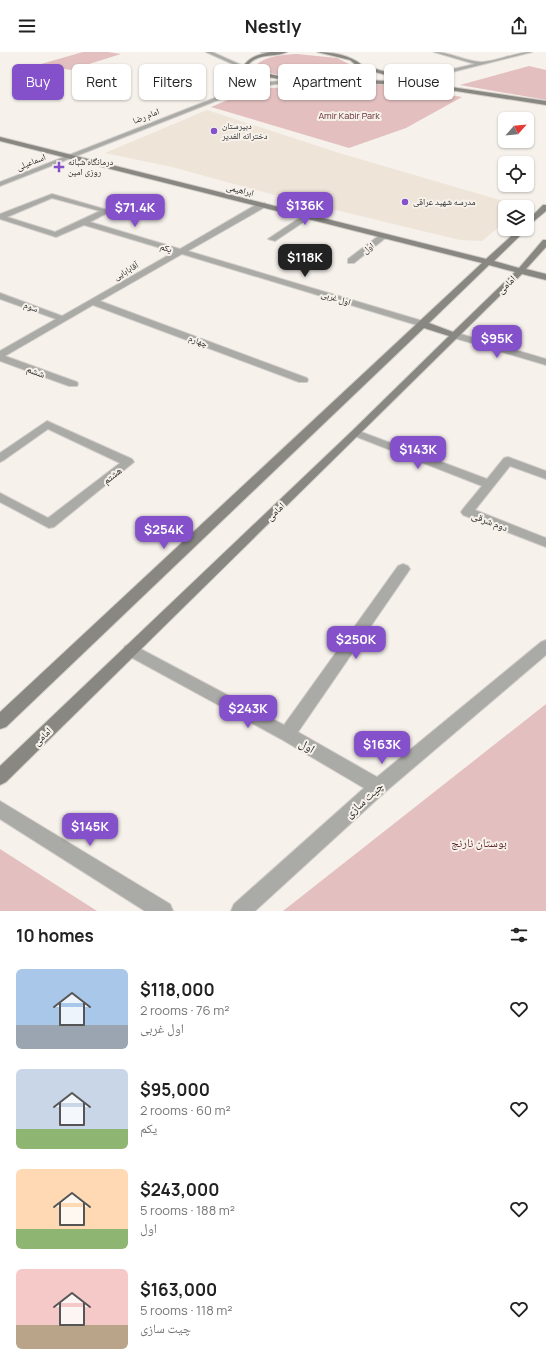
<!DOCTYPE html>
<html lang="en">
<head>
<meta charset="utf-8">
<style>
	:root { --surface:#fff; --page:#f2f2f2; --text:#222; --muted:#767676; --accent:#8451ca }
	body { margin:0; font-family:Manrope,"Noto Naskh Arabic",sans-serif; background:var(--page); color:var(--text); height:100vh; display:flex; flex-direction:column; font-size:15px; white-space:nowrap }
	* { box-sizing:border-box; margin:0 }
	p { font-size:13px; color:var(--muted) }
	.icon { flex:none; width:22px; height:22px; fill:none; stroke:currentColor; stroke-width:2; stroke-linecap:round; stroke-linejoin:round }
	.map { position:relative; height:859px; overflow:hidden }
	.side { display:flex; flex-direction:column; background:var(--surface); flex:1 }
	.side>* { flex:none }
	.top-card { position:absolute; left:12px; top:12px; width:522px; height:36px; display:flex; gap:8px }
	.needle { width:26px; rotate:63deg }
	.fabs { position:absolute; left:498px; top:60px; display:grid; gap:8px }
	.fabs a { display:grid; place-items:center; width:36px; height:36px; border-radius:6px; background:var(--surface); box-shadow:0 1px 3px #0004; font-size:20px }
	.price { position:absolute; translate:-50% -34px; padding:0 9px; border-radius:8px; background:var(--accent); color:#fff; font-size:13px; line-height:26px; filter:drop-shadow(0 1px 2px #0008) }
	.price::after { content:''; position:absolute; left:50%; top:24px; width:12px; height:9px; margin-left:-6px; background:inherit; clip-path:polygon(0 0,100% 0,50% 100%) }
	.price.on { background:#222; color:#fff }
	ul { padding:0; list-style:none }
	li { display:flex; align-items:center; gap:12px; height:100px; padding:0 16px }
	li span { display:grid; place-items:center; flex:none; width:112px; height:80px; border-radius:6px; color:#555 }
	li>.icon { margin-inline-start:auto }
	span .icon { width:48px; height:48px; fill:#fffc; stroke-width:1 }
	li b { font-size:17px }
	h2 { display:flex; justify-content:space-between; align-items:center; height:48px; padding:0 16px; font-size:17px }
	.tag { padding:0 14px; border-radius:6px; background:var(--surface); box-shadow:0 1px 3px #0004; font-size:14px; line-height:36px }
	.tag.on { background:var(--accent); color:#fff }
	header { display:flex; justify-content:space-between; align-items:center; height:52px; padding:0 16px; background:var(--surface); font-size:18px; font-weight:700 }
	.map>svg:first-child { display:block }
	.built { fill:#eee4d8 }
	.green { fill:#e4bfbf }
	.lines { fill:none; stroke-linecap:round; stroke-linejoin:round }
	.street-casing { stroke:#d2cdc8; stroke-width:2 }
	.secondary-casing { stroke:#d2cdc8; stroke-width:2 }
	.street { fill:#aaaaa7; fill-rule:evenodd }
	.secondary { fill:#888782; fill-rule:evenodd }
	.poi-dot { fill:#8451ca; stroke:#f6f1eb; stroke-width:1.5 }
	.labels { text-anchor:middle; stroke-width:4; stroke-linejoin:round; paint-order:stroke }
	.far-street-label { font-size:9px; fill:#2d2b29; stroke:#f6f1eb }
	.far-park-label { font-size:9px; fill:#642a2d; stroke:#f6f1eb }
	.far-poi-label { font-size:9px; fill:#2d2b29; stroke:#f6f1eb; text-anchor:start }
	.street-label { font-size:10px; fill:#2d2b29; stroke:#f6f1eb }
	.near-street-label { font-size:12px; fill:#2d2b29; stroke:#f6f1eb }
	.near-park-label { font-size:12px; fill:#642a2d; stroke:#f6f1eb }
</style>
</head>
<body>
<header><svg class="icon" aria-label="menu" viewBox="0 0 24 24"><path d="M4 6h16M4 12h16M4 18h16"/></svg>Nestly<svg class="icon" aria-label="share" viewBox="0 0 24 24"><path d="M12 15V3M7 8l5-5 5 5M5 13v7h14v-7"/></svg></header>
<div class="map">
<svg width="546" height="859" viewBox="0 0 546 859">
	<rect width="100%" height="100%" fill="#f6f1eb"/>
	<!-- built -->
	<path class="built" d="M207 58 339 101 524 155H505V170L482 189 460 188 282 145 172 115 105 101Z"/>
	<!-- green -->
	<path class="green" d="M83 0H108L121 2 70 18 41 12Z
		M297 2 337 6 349 12V16C328 29 278 29 258 15L257 12C269 3 283 3 297 2Z
		M529 14 546 18V48L460 33Z
		M352 32H381L462 45 406 76 349 96 211 55 247 40 263 36 319 35Z
		M546 652V859H283Z
		M0 797 97 859H0Z"/>
	<g class="lines">
		<defs>
			<path id="street" d="M206 0H212L250 17 246 18Z
				M261 0H278L279 1 277 2Z
				M434 0C450 0 464 9 480 10 492 11 516 0 532 0L444 22 426 33H422V31L440 20 475 12Z
				M301 26 303 29 251 35 0 134V130L248 33Z
				M52 142 111 159 90 170 180 197 259 151H265V155L188 199 426 270 428 272 426 274H420L182 202 100 249 307 326 308 328 307 330H299L93 253 5 304 77 330 78 332 77 334H69L0 309V299L56 267 0 247V241L62 264 174 200 84 173 56 185 0 167V162ZM52 146 100 159 55 180 7 165Z
				M304 163 311 165 275 189 268 187Z
				M381 182 388 184 354 211H348V207Z
				M454 280 546 307V313L451 285V281Z
				M47 369 132 407 134 410 54 475 49 476 0 450V441L48 466 120 411 48 377 4 408 0 410V401Z
				M356 378 487 427 504 406 508 405 546 419V427L510 414 475 458 546 486V495L463 463 461 460 463 457 482 434 352 383 350 381Z
				M403 512 408 514 410 517 408 520 298 680 377 725 541 590 546 588V603L384 741 255 859H231L234 852 364 736 281 687 125 602 123 598 125 594 130 592 135 594 284 673 398 514Z
				M0 749 170 852 173 859H145L0 767Z"/>
			<path id="secondary" d="M271 0H287C275 6 259 0 248 13L250 16C276 27 336 35 357 14L350 8 317 0C332 0 350 3 362 13L424 31 546 49V53L424 34 340 30 338 27C308 31 275 30 246 18L244 13C251 4 260 2 271 0ZM361 16 411 30 342 27 355 22Z
				M0 85 486 207 519 177H527L494 209 519 216 543 188H546V195L526 217 546 222V228L522 222 6 730 0 733V714L352 379 449 284 424 276 6 675 0 677V660L482 211 0 89ZM489 213 515 220 453 280 429 271Z
				M543 153H546V159L527 175V169Z"/>
		</defs>
		<!-- street casing -->
		<use href="#street" class="street-casing"/>
		<!-- secondary casing -->
		<use href="#secondary" class="secondary-casing"/>
		<!-- street -->
		<use href="#street" class="street"/>
		<!-- secondary -->
		<use href="#secondary" class="secondary"/>
	</g>
	<!-- markers -->
	<g class="poi-dot">
		<circle cx="214" cy="79" r="4"/>
		<path d="M57 109h4v4h4v4h-4v4h-4v-4h-4v-4h4z"/>
		<circle cx="405" cy="150" r="4"/>
	</g>
	<g class="labels">
		<!-- far-street labels -->
		<g class="far-street-label">
			<text transform="translate(146 64) rotate(-22)" y="3">امام رضا</text>
			<text transform="translate(31 110) rotate(-22)" y="3">اسماعیلی</text>
			<text transform="translate(240 138) rotate(14)" y="3">ابراهیمی</text>
			<text transform="translate(166 196) rotate(17)" y="3">یکم</text>
			<text transform="translate(368 196) rotate(-37)" y="3">اول</text>
			<text transform="translate(126 219) rotate(-30)" y="3">آقابابایی</text>
			<text transform="translate(336 246) rotate(17)" y="3">اول غربی</text>
			<text transform="translate(31 255) rotate(20)" y="3">سوم</text>
			<text transform="translate(198 289) rotate(20)" y="3">چهارم</text>
		</g>
		<!-- far-park labels -->
		<g class="far-park-label">
			<text x="349" y="67">Amir Kabir Park</text>
		</g>
		<!-- far-poi labels -->
		<g class="far-poi-label">
			<text x="222" y="77">دبیرستان<tspan x="222" dy="10">دخترانه الغدیر</tspan></text>
			<text x="68" y="113">درمانگاه شبانه<tspan x="68" dy="10">روزی امین</tspan></text>
			<text x="413" y="153">مدرسه شهید عراقی</text>
		</g>
		<!-- street labels -->
		<g class="street-label">
			<text transform="translate(506 232) rotate(-44)" y="4">امامی</text>
			<text transform="translate(36 319) rotate(20)" y="4">ششم</text>
			<text transform="translate(112 423) rotate(-38)" y="4">هشتم</text>
			<text transform="translate(275 459) rotate(-44)" y="4">امامی</text>
			<text transform="translate(490 469) rotate(21)" y="4">دوم شرقی</text>
			<text transform="translate(42 684) rotate(-44)" y="4">امامی</text>
		</g>
		<!-- near-street labels -->
		<g class="near-street-label">
			<text transform="translate(307 694) rotate(30)" y="4">اول</text>
			<text transform="translate(364 748) rotate(-42)" y="4">چیت سازی</text>
		</g>
		<!-- near-park labels -->
		<g class="near-park-label">
			<text x="479" y="795">بوستان نارنج</text>
		</g>
	</g>
</svg>
<div class="fabs">
<a><svg class="needle" viewBox="-14 -14 28 28"><path d="M0-13l5 13h-10z" fill="#e53935"/><path d="M0 13l5-13h-10z" fill="#767676"/></svg></a>
<a><svg class="icon" aria-label="locate" viewBox="0 0 24 24"><circle cx="12" cy="12" r="6"/><path d="M12 2v4M12 18v4M2 12h4M18 12h4"/></svg></a>
<a><svg class="icon" aria-label="layers" viewBox="0 0 24 24"><path d="M12 4l9 5-9 5-9-5zM3 14l9 5 9-5"/></svg></a>
</div>
<b class="price" style="left:305px;top:174px">$136K</b>
<b class="price" style="left:135px;top:176px">$71.4K</b>
<b class="price on" style="left:305px;top:226px">$118K</b>
<b class="price" style="left:497px;top:307px">$95K</b>
<b class="price" style="left:418px;top:418px">$143K</b>
<b class="price" style="left:164px;top:498px">$254K</b>
<b class="price" style="left:356px;top:608px">$250K</b>
<b class="price" style="left:248px;top:677px">$243K</b>
<b class="price" style="left:382px;top:713px">$163K</b>
<b class="price" style="left:90px;top:795px">$145K</b>
<div class="top-card">
<a class="tag on">Buy</a>
<a class="tag">Rent</a>
<a class="tag">Filters</a>
<a class="tag">New</a>
<a class="tag">Apartment</a>
<a class="tag">House</a>
</div>
</div>
<section class="side">
<h2>10 homes<svg class="icon" aria-label="filters" viewBox="0 0 24 24"><path d="M4 7h16M4 17h16"/><circle cx="9" cy="7" r="2"/><circle cx="15" cy="17" r="2"/></svg></h2>
<ul>
<li><span style="background:linear-gradient(#a9c7e8 70%,#9aa5b1 0)"><svg class="icon" aria-label="home" viewBox="0 0 24 24"><path d="M3 11l9-7 9 7M6 9v11h12V9"/></svg></span><div><b>$118,000</b><p>2 rooms · 76 m²</p><p>اول غربی</p></div><svg class="icon" aria-label="heart" viewBox="0 0 24 24"><path d="M12 20l-8-8c-3-5 5-10 8-4 3-6 11-1 8 4z"/></svg></li>
<li><span style="background:linear-gradient(#c9d6e8 75%,#8fb573 0)"><svg class="icon" aria-label="home" viewBox="0 0 24 24"><path d="M3 11l9-7 9 7M6 9v11h12V9"/></svg></span><div><b>$95,000</b><p>2 rooms · 60 m²</p><p>یکم</p></div><svg class="icon" aria-label="heart" viewBox="0 0 24 24"><path d="M12 20l-8-8c-3-5 5-10 8-4 3-6 11-1 8 4z"/></svg></li>
<li><span style="background:linear-gradient(#ffd9b3 75%,#8fb573 0)"><svg class="icon" aria-label="home" viewBox="0 0 24 24"><path d="M3 11l9-7 9 7M6 9v11h12V9"/></svg></span><div><b>$243,000</b><p>5 rooms · 188 m²</p><p>اول</p></div><svg class="icon" aria-label="heart" viewBox="0 0 24 24"><path d="M12 20l-8-8c-3-5 5-10 8-4 3-6 11-1 8 4z"/></svg></li>
<li><span style="background:linear-gradient(#f6c9c9 70%,#b9a48a 0)"><svg class="icon" aria-label="home" viewBox="0 0 24 24"><path d="M3 11l9-7 9 7M6 9v11h12V9"/></svg></span><div><b>$163,000</b><p>5 rooms · 118 m²</p><p>چیت سازی</p></div><svg class="icon" aria-label="heart" viewBox="0 0 24 24"><path d="M12 20l-8-8c-3-5 5-10 8-4 3-6 11-1 8 4z"/></svg></li>
</ul>
</section>
</body>
</html>
